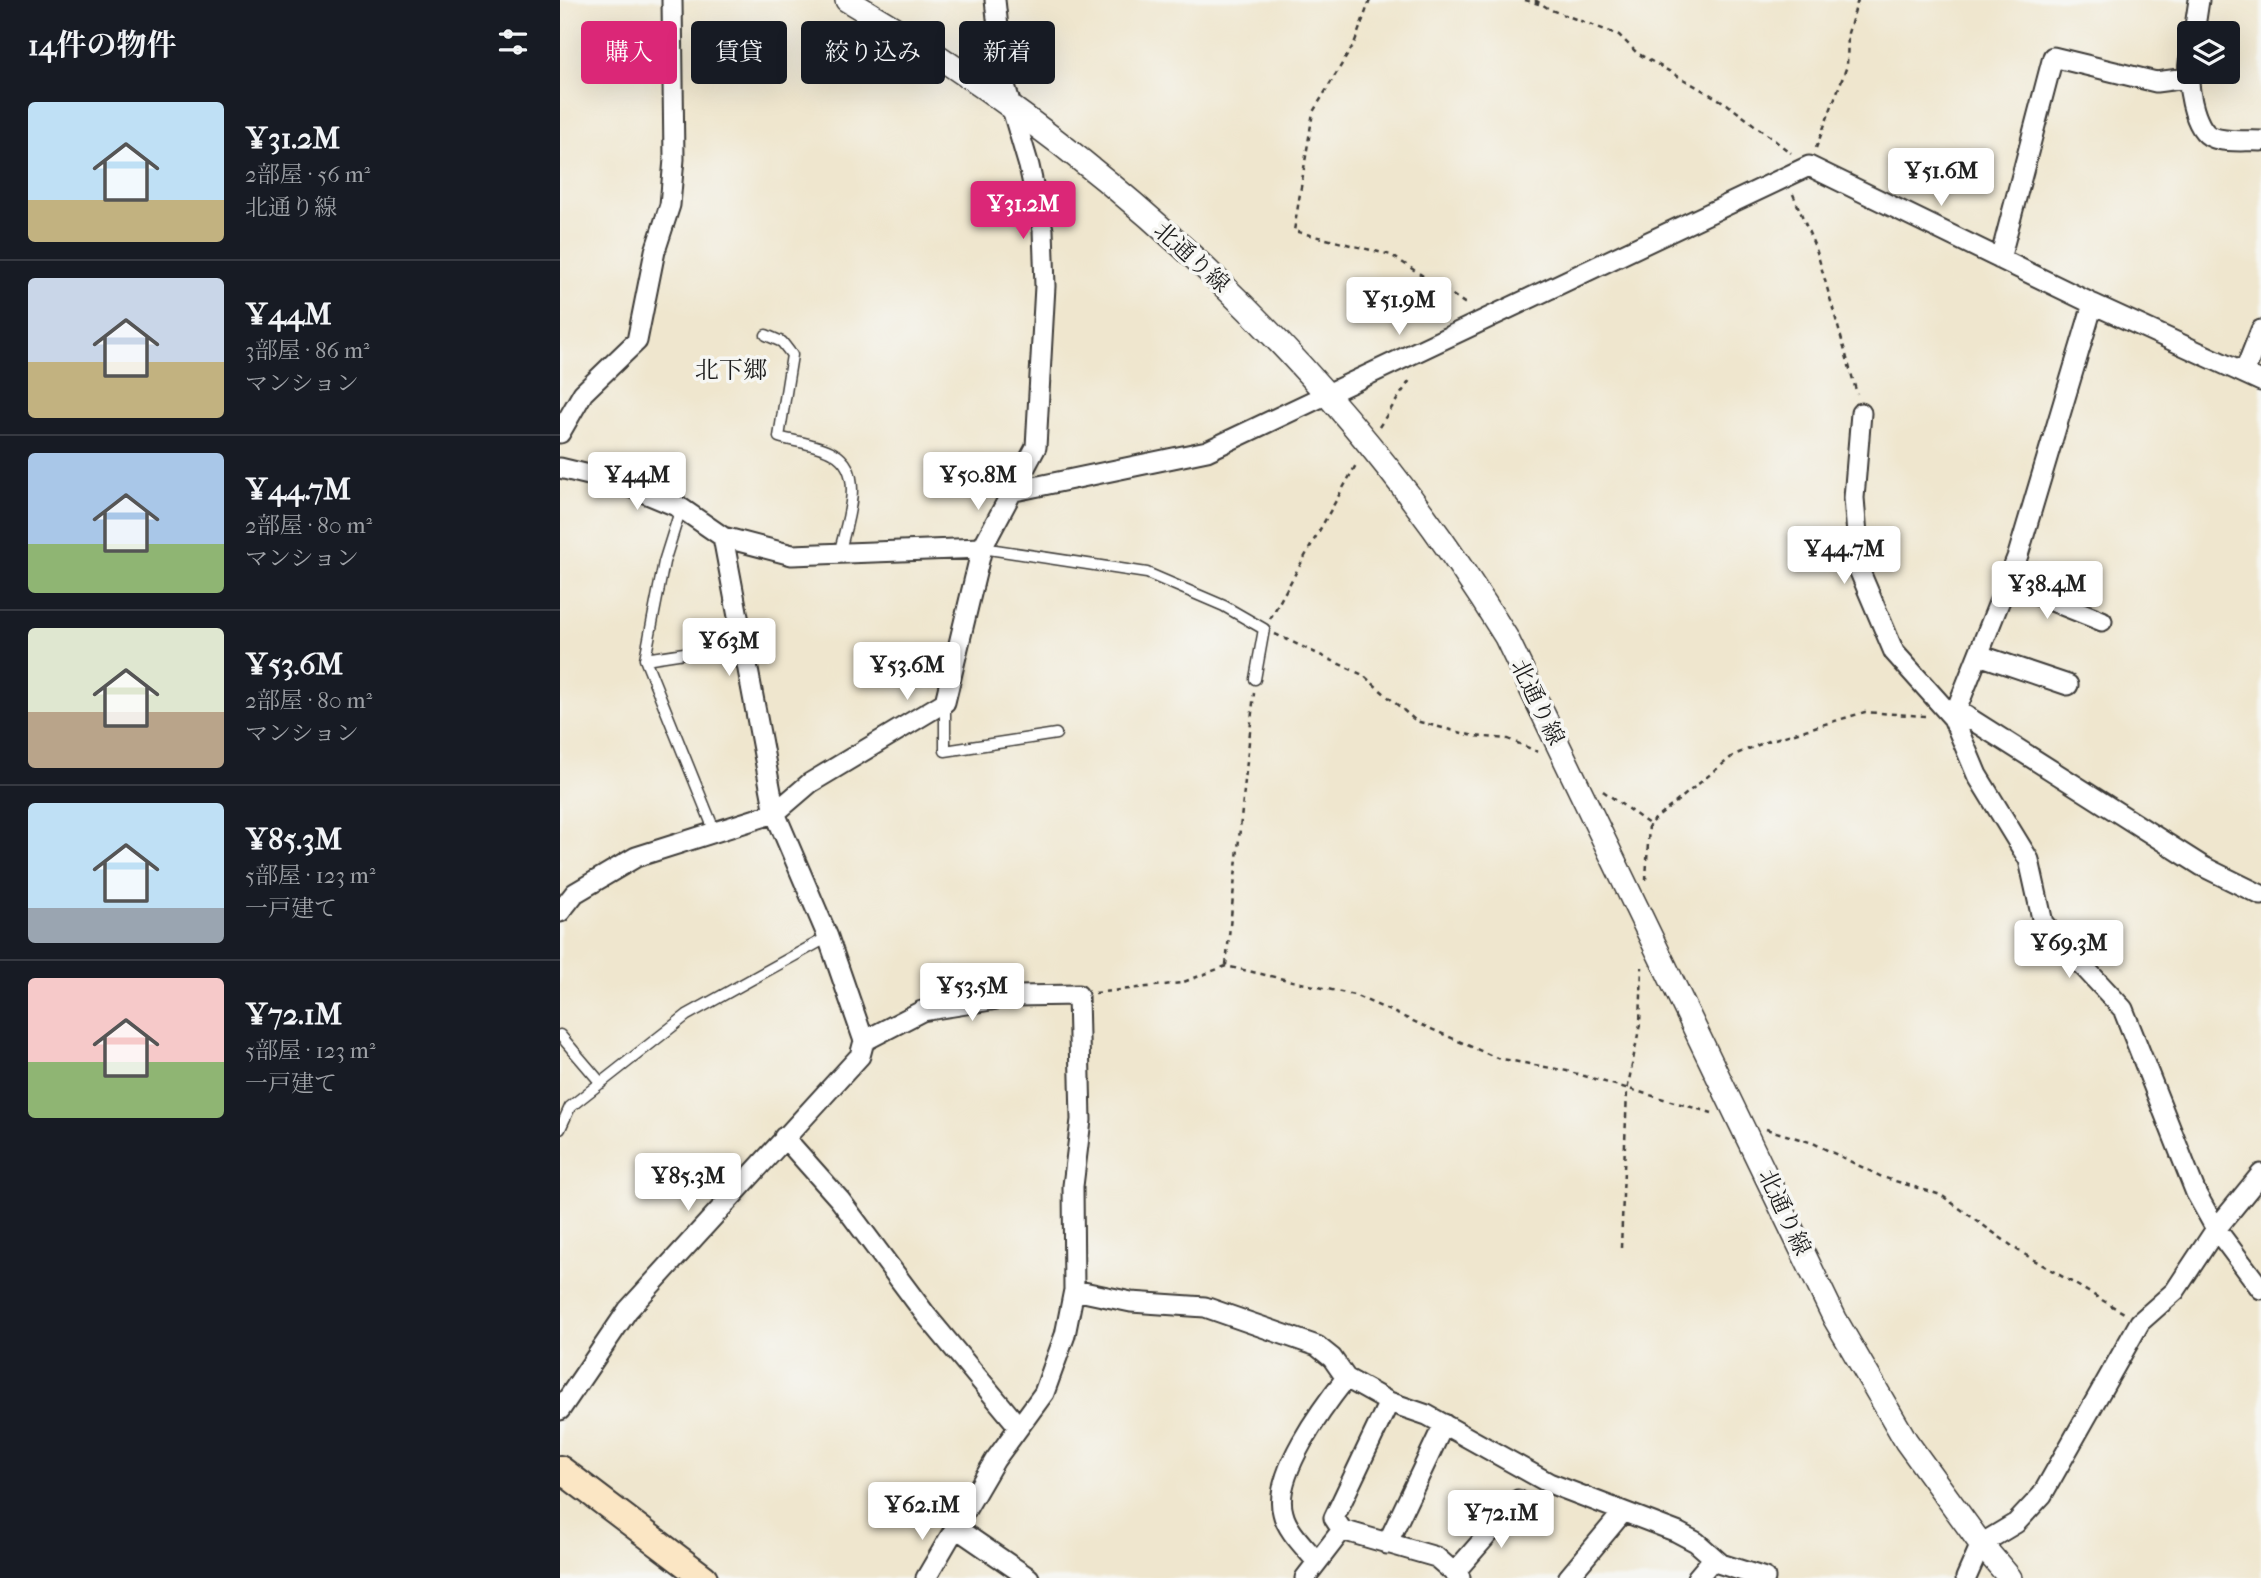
<!DOCTYPE html>
<html lang="ja">
<head>
<meta charset="utf-8">
<style>
	:root { --surface:#171b24; --page:#20242c; --text:#f1f3f6; --muted:#9ea1a6; --line:#363941; --accent:#db2777 }
	body { margin:0; font-family:"IM FELL French Canon","Noto Serif JP",serif; background:var(--page); color:var(--text); height:100vh; display:flex; flex-direction:column; font-size:26px; white-space:nowrap }
	* { box-sizing:border-box; margin:0 }
	p { font-size:23px; color:var(--muted) }
	.icon { flex:none; width:38px; height:38px; fill:none; stroke:currentColor; stroke-width:2; stroke-linecap:round; stroke-linejoin:round }
	.map { position:relative; flex:1; overflow:hidden }
	.sheet { display:flex; flex-direction:column; background:var(--surface); width:560px }
	.sheet>* { flex:none }
	.hud { position:absolute; left:21px; top:21px; width:665px; height:63px; display:flex; gap:14px }
	.controls { position:absolute; left:1617px; top:21px; display:grid; gap:14px }
	.controls a { display:grid; place-items:center; width:63px; height:63px; border-radius:7px; background:var(--surface); box-shadow:0 7px 28px #0002; font-size:35px }
	.price { position:absolute; translate:-50% -60px; padding:0 16px; border-radius:7px; background:#fff; color:#222; font-size:23px; line-height:46px; filter:drop-shadow(0 2px 4px #0008) }
	.price::after { content:''; position:absolute; left:50%; top:42px; width:21px; height:16px; margin-left:-10px; background:inherit; clip-path:polygon(0 0,100% 0,50% 100%) }
	.price.selected { background:var(--accent); color:#fff }
	ul { padding:0; list-style:none }
	li { display:flex; align-items:center; gap:21px; height:175px; padding:0 28px }
	li+li { border-top:2px solid var(--line) }
	li span { display:grid; place-items:center; flex:none; width:196px; height:140px; border-radius:7px; color:#555 }
	li>.icon { margin-inline-start:auto }
	span .icon { width:84px; height:84px; fill:#fffc; stroke-width:1 }
	li b { font-size:30px }
	h2 { display:flex; justify-content:space-between; align-items:center; height:84px; padding:0 28px; font-size:30px }
	.tag { padding:0 24px; border-radius:7px; background:var(--surface); box-shadow:0 7px 28px #0002; font-size:24px; line-height:63px }
	.tag.selected { background:var(--accent); color:#fff }
	main { display:flex; flex:1; min-height:0 }
	.map>svg:first-child { display:block }
	.lines { fill:none; stroke-linecap:round; stroke-linejoin:round }
	.service-casing { stroke:#3c3a37; stroke-width:13 }
	.minor-casing { stroke:#3c3a37; stroke-width:23 }
	.tertiary-casing { stroke:#3c3a37; stroke-width:26 }
	.secondary-casing { stroke:#3c3a37; stroke-width:30 }
	.path { stroke:#3c3a37; stroke-width:2.5; stroke-dasharray:5 5; stroke-linecap:butt }
	.service { stroke:#fff; stroke-width:10 }
	.minor { stroke:#fff; stroke-width:19 }
	.tertiary { stroke:#fff; stroke-width:23 }
	.secondary { stroke:#fbe6c4; stroke-width:26 }
	.labels { text-anchor:middle; stroke-width:7; stroke-linejoin:round; paint-order:stroke }
	.street-label { font-size:23px; fill:#1c1c1c; stroke:#f6f6f2 }
	.neighbourhood-label { font-size:24px; fill:#1c1c1c; stroke:#f6f6f2 }
</style>
</head>
<body>
<main>
<section class="sheet">
<h2>14件の物件<svg class="icon" aria-label="filters" viewBox="0 0 24 24"><path d="M4 7h16M4 17h16"/><circle cx="9" cy="7" r="2"/><circle cx="15" cy="17" r="2"/></svg></h2>
<ul>
<li><span style="background:linear-gradient(#bfe0f5 70%,#c2b280 0)"><svg class="icon" aria-label="home" viewBox="0 0 24 24"><path d="M3 11l9-7 9 7M6 9v11h12V9"/></svg></span><div><b>¥31.2M</b><p>2部屋 · 56 m²</p><p>北通り線</p></div></li>
<li><span style="background:linear-gradient(#c9d6e8 60%,#c2b280 0)"><svg class="icon" aria-label="home" viewBox="0 0 24 24"><path d="M3 11l9-7 9 7M6 9v11h12V9"/></svg></span><div><b>¥44M</b><p>3部屋 · 86 m²</p><p>マンション</p></div></li>
<li><span style="background:linear-gradient(#a9c7e8 65%,#8fb573 0)"><svg class="icon" aria-label="home" viewBox="0 0 24 24"><path d="M3 11l9-7 9 7M6 9v11h12V9"/></svg></span><div><b>¥44.7M</b><p>2部屋 · 80 m²</p><p>マンション</p></div></li>
<li><span style="background:linear-gradient(#dfe7d0 60%,#b9a48a 0)"><svg class="icon" aria-label="home" viewBox="0 0 24 24"><path d="M3 11l9-7 9 7M6 9v11h12V9"/></svg></span><div><b>¥53.6M</b><p>2部屋 · 80 m²</p><p>マンション</p></div></li>
<li><span style="background:linear-gradient(#bfe0f5 75%,#9aa5b1 0)"><svg class="icon" aria-label="home" viewBox="0 0 24 24"><path d="M3 11l9-7 9 7M6 9v11h12V9"/></svg></span><div><b>¥85.3M</b><p>5部屋 · 123 m²</p><p>一戸建て</p></div></li>
<li><span style="background:linear-gradient(#f6c9c9 60%,#8fb573 0)"><svg class="icon" aria-label="home" viewBox="0 0 24 24"><path d="M3 11l9-7 9 7M6 9v11h12V9"/></svg></span><div><b>¥72.1M</b><p>5部屋 · 123 m²</p><p>一戸建て</p></div></li>
</ul>
</section>
<div class="map">
<svg width="1701" height="1578" viewBox="0 0 1701 1578">
	<rect width="100%" height="100%" fill="#f6f6f2"/>
	<filter id="ink" filterUnits="userSpaceOnUse"><feTurbulence type="fractalNoise" baseFrequency=".0143" numOctaves="2"/><feDisplacementMap in="SourceGraphic" scale="14" xChannelSelector="R" yChannelSelector="G"/><feConvolveMatrix kernelMatrix="1 2 1 2 8 2 1 2 1" color-interpolation-filters="sRGB"/></filter>
	<filter id="wash" filterUnits="userSpaceOnUse"><feTurbulence type="fractalNoise" baseFrequency=".00686" numOctaves="4" result="noise"/><feDisplacementMap in="SourceGraphic" scale="28" xChannelSelector="R" yChannelSelector="G"/><feGaussianBlur stdDeviation="1.57" result="paint"/><feColorMatrix in="noise" values="0 0 0 0 0 0 0 0 0 0 0 0 0 0 0 0 0 1.4 0 .05"/><feComposite in="paint" operator="in"/></filter>
	<g filter="url(#wash)">
		<rect width="100%" height="100%" fill="#efe6ce"/>
	</g>
	<g filter="url(#ink)">
		<g class="lines">
			<defs>
				<path id="service" d="M206 335 222 342 232 355 219 437C235 442 258 444 273 453 308 472 285 525 279 555
					M422 548 587 573 664 606 704 629 695 679
					M85 659 104 562 121 508
					M385 703V751L496 734
					M155 832 85 659 183 644
					M0 1035 41 1083
					M0 1129 10 1107 127 1015 268 937"/>
				<path id="minor" d="M1634 33 1639 0
					M1629 62C1626 79 1633 130 1652 137 1665 143 1687 140 1701 141
					M1440 259 1493 57 1596 82 1627 78
					M1684 373 1701 330
					M1301 413 1294 498 1300 572 1334 652 1393 718 1417 775 1469 860 1483 923 1563 1009 1636 1193 1656 1229 1701 1289
					M0 433 23 393 77 341 95 251 110 205 114 159 112 0
					M0 468 58 482 121 508 163 537 232 555 422 548
					M450 492 647 451 1249 166 1533 304 1701 381
					M1447 583 1542 621
					M1419 655 1508 685
					M1398 711 1642 866 1701 895
					M1393 718 1458 555 1533 304
					M0 912 15 893 76 857 215 813 250 783 385 702 422 548 476 447 485 286 483 230 469 166 444 82 435 0
					M304 1041 362 1011 456 996 518 995 521 1120 513 1186 514 1290 505 1335 484 1393 435 1460 366 1578
					M224 1137 280 1200 366 1315 459 1427
					M514 1290 571 1302 645 1307 757 1346 772 1358 786 1378 829 1402 867 1415 989 1483 1117 1532 1136 1542 1161 1564 1205 1578
					M0 1410 68 1310 300 1056 304 1041 268 937 215 813 163 537
					M396 1528 469 1578
					M782 1530 774 1518 829 1402
					M827 1544 884 1424
					M757 1562C746 1548 727 1531 723 1513 712 1476 763 1407 786 1378
					M894 1573 958 1500
					M745 1578 782 1530 876 1557 900 1578
					M1008 1578 1063 1512
					M1137 1578 1154 1558
					M1406 1578 1421 1544 1456 1523 1482 1495 1580 1322 1615 1291 1656 1229 1701 1174"/>
				<path id="tertiary" d="M287 0C552 154 785 375 946 637L1275 1319 1346 1441 1421 1544 1450 1578"/>
				<path id="secondary" d="M0 1469 144 1578"/>
			</defs>
			<!-- service casing -->
			<use href="#service" class="service-casing"/>
			<!-- minor casing -->
			<use href="#minor" class="minor-casing"/>
			<!-- tertiary casing -->
			<use href="#tertiary" class="tertiary-casing"/>
			<!-- secondary casing -->
			<use href="#secondary" class="secondary-casing"/>
			<!-- path -->
			<path class="path" d="M810 0 794 44 753 112 734 231 831 255 909 306
				M965 0 979 4
				M975 0 991 10 1059 35 1077 53 1167 104 1231 153
				M1256 148 1287 66 1288 33 1298 0
				M1233 194 1257 252 1297 394
				M819 427 850 380 849 377
				M710 619 797 463
				M715 634 803 675 856 721 914 736 948 739 978 752
				M1043 791 1089 824 1174 755 1208 741 1305 712 1365 716
				M1086 880 1089 824
				M666 965 694 693
				M535 993 621 983 666 966 794 995 937 1058 1007 1071 1152 1113
				M1206 1129 1253 1143 1322 1177 1381 1195 1459 1251 1564 1313
				M1061 1248 1067 1091 1080 1024 1082 967"/>
			<!-- service -->
			<use href="#service" class="service"/>
			<!-- minor -->
			<use href="#minor" class="minor"/>
			<!-- tertiary -->
			<use href="#tertiary" class="tertiary"/>
			<!-- secondary -->
			<use href="#secondary" class="secondary"/>
		</g>
	</g>
	<g class="labels">
		<!-- street labels -->
		<g class="street-label">
			<text transform="translate(632 257) rotate(42)" y="8">北通り線</text>
			<text transform="translate(978 702) rotate(64)" y="8">北通り線</text>
			<text transform="translate(1225 1212) rotate(65)" y="8">北通り線</text>
		</g>
		<!-- neighbourhood labels -->
		<g class="neighbourhood-label">
			<text x="171" y="378">北下郷</text>
		</g>
	</g>
</svg>
<div class="controls">
<a><svg class="icon" aria-label="layers" viewBox="0 0 24 24"><path d="M12 4l9 5-9 5-9-5zM3 14l9 5 9-5"/></svg></a>
</div>
<b class="price" style="left:1381px;top:208px">¥51.6M</b>
<b class="price selected" style="left:463px;top:241px">¥31.2M</b>
<b class="price" style="left:839px;top:337px">¥51.9M</b>
<b class="price" style="left:77px;top:512px">¥44M</b>
<b class="price" style="left:418px;top:512px">¥50.8M</b>
<b class="price" style="left:1284px;top:586px">¥44.7M</b>
<b class="price" style="left:1487px;top:621px">¥38.4M</b>
<b class="price" style="left:169px;top:678px">¥63M</b>
<b class="price" style="left:347px;top:702px">¥53.6M</b>
<b class="price" style="left:1509px;top:980px">¥69.3M</b>
<b class="price" style="left:412px;top:1023px">¥53.5M</b>
<b class="price" style="left:128px;top:1213px">¥85.3M</b>
<b class="price" style="left:362px;top:1542px">¥62.1M</b>
<b class="price" style="left:941px;top:1550px">¥72.1M</b>
<div class="hud">
<a class="tag selected">購入</a>
<a class="tag">賃貸</a>
<a class="tag">絞り込み</a>
<a class="tag">新着</a>
</div>
</div>
</main>
</body>
</html>
